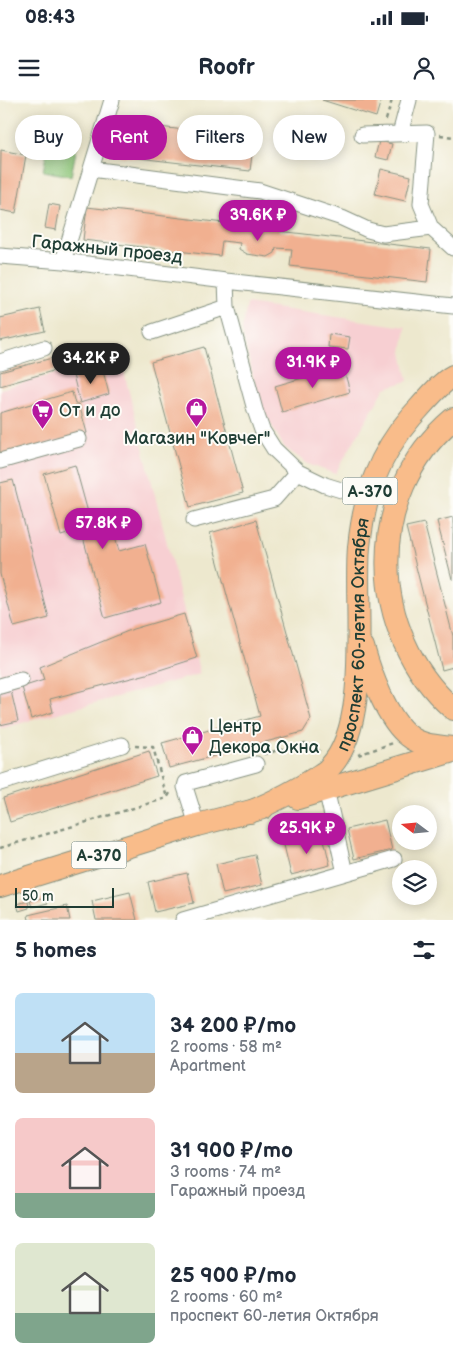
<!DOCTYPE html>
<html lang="en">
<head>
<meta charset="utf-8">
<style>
	:root { --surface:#fff; --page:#f2f2f3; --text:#1f2937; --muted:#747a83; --accent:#b5179e }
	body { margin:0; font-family:"Balsamiq Sans",sans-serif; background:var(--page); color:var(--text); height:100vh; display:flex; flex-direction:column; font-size:19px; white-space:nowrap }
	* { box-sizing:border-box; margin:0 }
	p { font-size:16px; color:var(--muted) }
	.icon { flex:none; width:28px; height:28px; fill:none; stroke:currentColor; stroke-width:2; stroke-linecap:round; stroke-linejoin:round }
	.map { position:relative; height:820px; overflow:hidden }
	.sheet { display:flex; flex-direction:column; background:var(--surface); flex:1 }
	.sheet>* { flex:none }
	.hud { position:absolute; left:15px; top:15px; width:424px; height:45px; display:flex; gap:10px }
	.needle { width:32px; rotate:286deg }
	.controls { position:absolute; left:392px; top:705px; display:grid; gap:10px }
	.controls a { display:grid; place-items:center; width:45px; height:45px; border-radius:50%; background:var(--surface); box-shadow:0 2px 12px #0003; font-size:25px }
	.scale { position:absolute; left:15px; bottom:12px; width:99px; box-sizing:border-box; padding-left:5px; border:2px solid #1f3d34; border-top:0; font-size:14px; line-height:18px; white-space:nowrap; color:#1f3d34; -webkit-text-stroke:4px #fdfcf7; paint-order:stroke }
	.price { position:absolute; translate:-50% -42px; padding:0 11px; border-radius:18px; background:var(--accent); color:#fff; font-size:16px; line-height:32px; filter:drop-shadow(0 1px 2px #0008) }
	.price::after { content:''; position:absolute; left:50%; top:30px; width:15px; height:11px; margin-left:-8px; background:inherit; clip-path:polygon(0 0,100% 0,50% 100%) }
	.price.current { background:#222; color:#fff }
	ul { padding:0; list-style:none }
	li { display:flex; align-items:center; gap:15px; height:125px; padding:0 15px }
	li span { display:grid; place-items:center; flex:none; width:140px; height:100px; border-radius:8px; color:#555 }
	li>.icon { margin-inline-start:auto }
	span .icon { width:60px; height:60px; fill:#fffc; stroke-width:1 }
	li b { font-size:21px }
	h2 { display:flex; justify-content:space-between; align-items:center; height:60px; padding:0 15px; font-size:21px }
	.tag { padding:0 18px; border-radius:22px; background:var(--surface); box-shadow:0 2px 12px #0003; font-size:18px; line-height:45px }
	.tag.current { background:var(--accent); color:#fff }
	.status { display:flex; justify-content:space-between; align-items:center; height:35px; padding:0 25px; background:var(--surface); direction:ltr }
	.status svg { height:14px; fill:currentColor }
	header { display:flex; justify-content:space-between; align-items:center; height:65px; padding:0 15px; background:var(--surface); font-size:22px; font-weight:700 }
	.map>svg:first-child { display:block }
	.built { fill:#f7cfd2 }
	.green { fill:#8dc579; stroke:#568156 }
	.building { fill:#f1b090 }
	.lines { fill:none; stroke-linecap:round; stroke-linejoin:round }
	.minor-casing { stroke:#869281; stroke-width:17 }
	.highway-casing { stroke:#869281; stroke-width:24 }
	.path { stroke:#869281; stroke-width:2.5; stroke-dasharray:4 4; stroke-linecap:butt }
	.minor { stroke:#fff; stroke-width:15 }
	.highway { stroke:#f9bc8a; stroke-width:22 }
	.labels { text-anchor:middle; stroke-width:4; stroke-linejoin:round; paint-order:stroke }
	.shield { fill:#fdfcf7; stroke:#62766e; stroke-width:1 }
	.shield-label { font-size:16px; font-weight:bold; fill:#1f3d34 }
	.street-label { font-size:18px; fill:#1f3d34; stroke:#fdfcf7 }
	.poi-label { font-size:18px; fill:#1f3d34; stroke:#fdfcf7; text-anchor:start }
</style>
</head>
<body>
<div class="status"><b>08:43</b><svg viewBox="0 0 49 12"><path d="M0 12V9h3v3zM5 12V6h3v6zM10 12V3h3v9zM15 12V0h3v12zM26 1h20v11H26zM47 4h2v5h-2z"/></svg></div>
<header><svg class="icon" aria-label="menu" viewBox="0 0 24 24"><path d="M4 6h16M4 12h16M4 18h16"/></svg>Roofr<svg class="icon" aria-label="person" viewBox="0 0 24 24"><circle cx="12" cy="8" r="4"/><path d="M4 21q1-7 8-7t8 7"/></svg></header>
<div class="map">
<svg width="453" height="820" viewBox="0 0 453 820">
	<rect width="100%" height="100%" fill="#fdfcf7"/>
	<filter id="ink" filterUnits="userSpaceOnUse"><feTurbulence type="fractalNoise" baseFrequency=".02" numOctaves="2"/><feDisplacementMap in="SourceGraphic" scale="10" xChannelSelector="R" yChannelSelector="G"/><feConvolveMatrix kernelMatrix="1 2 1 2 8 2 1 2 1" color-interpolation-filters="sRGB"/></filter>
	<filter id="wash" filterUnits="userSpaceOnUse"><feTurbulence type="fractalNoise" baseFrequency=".0096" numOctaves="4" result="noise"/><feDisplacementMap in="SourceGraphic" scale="20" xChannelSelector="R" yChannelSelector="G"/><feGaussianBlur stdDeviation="1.12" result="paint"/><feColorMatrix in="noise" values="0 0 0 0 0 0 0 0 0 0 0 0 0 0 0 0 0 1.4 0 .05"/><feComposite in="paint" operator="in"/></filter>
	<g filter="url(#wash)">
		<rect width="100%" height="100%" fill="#ede8ce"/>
		<!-- built -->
		<path class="built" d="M247 204 406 227 402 252 408 281 385 288 335 374 308 364 284 347 260 305 242 230Z
			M120 256 200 574 0 629V289Z"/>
		<!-- green -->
		<path class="green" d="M53 20 81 25 71 76 43 71Z"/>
		<g id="blocks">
			<!-- building -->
			<path class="building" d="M322 0H381L376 17Z
				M116 22 254 38 250 71 112 55Z
				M379 41 392 44 388 60 375 57Z
				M1 50 26 55 16 113 0 110Z
				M381 69 411 76 405 101 375 94Z
				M49 104 60 106 56 130 45 128Z
				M87 107 224 123V125L242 127 245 107 281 111 279 131 431 149 427 182 290 166 292 149 276 148 275 153 268 157 247 154 239 149 240 143 222 141 220 156 83 140Z
				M40 209 45 231 0 241V218Z
				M329 234 350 237 348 249 328 247Z
				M204 247 243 393 190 407 151 262Z
				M52 258 56 270 0 286V272Z
				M343 266 350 292 282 312 275 286Z
				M102 267 109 294 80 303 73 275Z
				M72 292 75 304H79L87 333 0 357V313Z
				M75 365 92 427 111 422 119 451 145 444 161 502 105 518 81 430 61 436 44 374Z
				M13 380 49 518 14 527 0 474V383Z
				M453 417V479H452L437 421Z
				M256 420 311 619 303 632 169 668 162 643 260 616 210 433Z
				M424 423 453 536V567L442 570 406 427Z
				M184 514 197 558 147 574 50 599 53 612 31 619 22 587 44 580 40 567 133 529Z
				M11 591 18 621 0 625V594Z
				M149 651 157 676 10 722 3 698Z
				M385 720 392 750 354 759 347 729Z
				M323 735 330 765 291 775 284 745Z
				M255 755 262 785 223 794 216 764Z
				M187 773 194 803 155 812 148 782Z
				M130 792 137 820H96L92 801Z
				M46 797 48 803 32 807 30 801Z
				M28 801 29 808 19 811 17 804Z
				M67 806 70 820H29L28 815Z"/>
		</g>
	</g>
	<g filter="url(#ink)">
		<use href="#blocks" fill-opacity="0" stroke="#869281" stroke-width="1"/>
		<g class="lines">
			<defs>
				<path id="minor" d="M400 34 409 0
					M362 35 427 33 421 104 431 128 453 148
					M91 69 260 91 342 118 368 130 383 134 431 128
					M0 156 63 161 226 181 227 207 255 310 262 330 274 349 298 372 325 385 367 398
					M63 161 112 0
					M226 181 453 206
					M152 232 227 207
					M0 262 44 248
					M0 361 79 339
					M194 420 274 399 298 372
					M0 586 21 580
					M0 683 122 645
					M326 689 345 773
					M197 725 185 687 186 683 256 664
					M183 820 394 759"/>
				<g id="highway">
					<path d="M453 319C364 394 367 533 453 609"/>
					<path d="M363 547C370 572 387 620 409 636 421 646 438 646 453 648"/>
					<path d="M298 698 453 651"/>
					<path id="s1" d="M250 712C273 702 295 691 317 677 321 674 326 672 329 668 372 625 354 505 359 447 364 396 379 354 412 316 422 305 441 282 453 276"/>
					<path d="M0 786 197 725 263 708"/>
				</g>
			</defs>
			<!-- minor casing -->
			<use href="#minor" class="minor-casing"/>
			<!-- highway casing -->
			<use href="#highway" class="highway-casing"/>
			<!-- path -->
			<path class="path" d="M386 20 392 0
				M440 35 453 37
				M135 646 153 647 167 698
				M264 654 305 643 320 651
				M358 655 393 643
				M0 748 167 698 172 690"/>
			<!-- minor -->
			<use href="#minor" class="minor"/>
			<!-- highway -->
			<use href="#highway" class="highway"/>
		</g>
	</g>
	<!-- icons -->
	<defs>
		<symbol id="shop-pin" viewBox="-11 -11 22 30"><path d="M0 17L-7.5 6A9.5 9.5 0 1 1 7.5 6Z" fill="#b5179e" stroke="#fdfcf7"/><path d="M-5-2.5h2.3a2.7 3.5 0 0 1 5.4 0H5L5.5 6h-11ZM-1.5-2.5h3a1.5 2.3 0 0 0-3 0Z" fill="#fff"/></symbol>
		<symbol id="supermarket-pin" viewBox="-11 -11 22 30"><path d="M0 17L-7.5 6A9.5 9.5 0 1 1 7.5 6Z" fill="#b5179e" stroke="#fdfcf7"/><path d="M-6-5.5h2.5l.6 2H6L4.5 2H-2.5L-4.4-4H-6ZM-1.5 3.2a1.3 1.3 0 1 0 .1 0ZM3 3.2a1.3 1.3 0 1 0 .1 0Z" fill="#fff"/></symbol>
	</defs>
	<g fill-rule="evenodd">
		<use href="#shop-pin" x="184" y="296" width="25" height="34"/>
		<use href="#supermarket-pin" x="30" y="298" width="25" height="34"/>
		<use href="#shop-pin" x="180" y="624" width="25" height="34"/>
	</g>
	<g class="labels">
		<!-- shield labels -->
		<g class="shield">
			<rect x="342.5" y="377.5" width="55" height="27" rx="4"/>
			<rect x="71.5" y="741.5" width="55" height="27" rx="4"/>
		</g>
		<g class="shield-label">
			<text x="370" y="397">А-370</text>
			<text x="99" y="761">А-370</text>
		</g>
		<!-- street labels -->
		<g class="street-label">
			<text transform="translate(107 149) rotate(6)" y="6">Гаражный проезд</text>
			<text dy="6" stroke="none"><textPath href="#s1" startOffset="230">проспект 60-летия Октября</textPath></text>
		</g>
		<!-- poi labels -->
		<g class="poi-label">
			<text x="59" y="316">От и до</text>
			<text x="197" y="344" text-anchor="middle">Магазин "Ковчег"</text>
			<text x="209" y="632">Центр<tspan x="209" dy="21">Декора Окна</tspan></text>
		</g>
	</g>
</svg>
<div class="controls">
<a><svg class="needle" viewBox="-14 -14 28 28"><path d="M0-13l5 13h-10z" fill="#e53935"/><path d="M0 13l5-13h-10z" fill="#747a83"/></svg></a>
<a><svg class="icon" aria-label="layers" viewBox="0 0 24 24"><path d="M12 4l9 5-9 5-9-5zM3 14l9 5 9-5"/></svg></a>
</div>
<div class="scale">50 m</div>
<b class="price" style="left:258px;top:142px">39.6K ₽</b>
<b class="price current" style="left:91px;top:285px">34.2K ₽</b>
<b class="price" style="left:313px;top:289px">31.9K ₽</b>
<b class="price" style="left:103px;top:450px">57.8K ₽</b>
<b class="price" style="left:307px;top:755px">25.9K ₽</b>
<div class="hud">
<a class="tag">Buy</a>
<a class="tag current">Rent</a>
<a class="tag">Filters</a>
<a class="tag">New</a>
</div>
</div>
<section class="sheet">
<h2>5 homes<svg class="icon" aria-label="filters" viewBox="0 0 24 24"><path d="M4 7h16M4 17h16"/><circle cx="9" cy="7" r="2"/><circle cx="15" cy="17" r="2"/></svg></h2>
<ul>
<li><span style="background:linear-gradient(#bfe0f5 60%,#b9a48a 0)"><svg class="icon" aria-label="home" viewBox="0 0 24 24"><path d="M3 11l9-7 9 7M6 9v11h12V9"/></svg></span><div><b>34 200 ₽/mo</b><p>2 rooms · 58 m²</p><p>Apartment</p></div></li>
<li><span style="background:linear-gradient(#f6c9c9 75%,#7fa58c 0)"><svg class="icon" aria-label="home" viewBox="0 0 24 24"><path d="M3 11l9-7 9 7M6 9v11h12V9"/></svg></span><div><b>31 900 ₽/mo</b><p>3 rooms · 74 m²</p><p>Гаражный проезд</p></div></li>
<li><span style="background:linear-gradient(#dfe7d0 70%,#7fa58c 0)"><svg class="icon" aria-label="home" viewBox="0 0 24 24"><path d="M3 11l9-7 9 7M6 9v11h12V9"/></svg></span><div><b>25 900 ₽/mo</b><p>2 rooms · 60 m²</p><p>проспект 60-летия Октября</p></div></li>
</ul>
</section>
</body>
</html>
